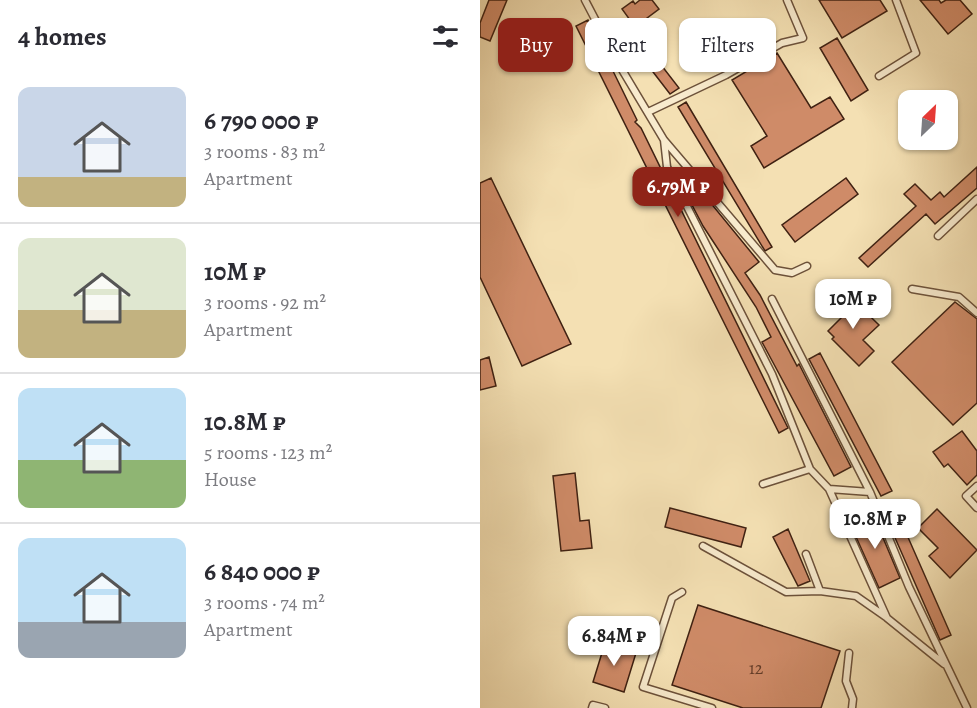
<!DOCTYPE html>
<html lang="en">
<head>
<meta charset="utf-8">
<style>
	:root { --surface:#fff; --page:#f2f2f3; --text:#2b2b33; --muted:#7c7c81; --line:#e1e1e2; --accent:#8f2418 }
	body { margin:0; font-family:Alegreya,serif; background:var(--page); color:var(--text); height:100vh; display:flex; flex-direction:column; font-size:22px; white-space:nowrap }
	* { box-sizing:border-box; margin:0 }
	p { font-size:20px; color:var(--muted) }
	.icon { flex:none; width:33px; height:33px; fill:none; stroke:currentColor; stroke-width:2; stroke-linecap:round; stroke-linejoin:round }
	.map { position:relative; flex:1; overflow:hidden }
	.details { display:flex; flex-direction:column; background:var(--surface); width:480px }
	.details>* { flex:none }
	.guide { position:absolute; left:18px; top:18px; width:388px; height:54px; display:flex; gap:12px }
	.needle { width:39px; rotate:25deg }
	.tools { position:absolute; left:418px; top:90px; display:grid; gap:12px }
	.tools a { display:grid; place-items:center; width:60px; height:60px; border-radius:12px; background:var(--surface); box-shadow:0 2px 4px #0004; font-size:30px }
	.price { position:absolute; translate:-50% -51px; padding:0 14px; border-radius:12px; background:#fff; color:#222; font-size:20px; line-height:39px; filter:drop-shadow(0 2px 3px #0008) }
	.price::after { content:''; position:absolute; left:50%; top:36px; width:18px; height:14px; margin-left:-9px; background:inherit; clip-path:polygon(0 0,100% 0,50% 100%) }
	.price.active { background:var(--accent); color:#fff }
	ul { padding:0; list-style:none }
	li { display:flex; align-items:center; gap:18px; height:150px; padding:0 18px }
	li+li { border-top:2px solid var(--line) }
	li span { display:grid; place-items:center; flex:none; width:168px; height:120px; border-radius:12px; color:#555 }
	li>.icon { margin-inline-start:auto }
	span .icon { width:72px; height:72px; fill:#fffc; stroke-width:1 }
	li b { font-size:26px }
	h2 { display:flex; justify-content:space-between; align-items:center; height:72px; padding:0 18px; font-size:26px }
	.tag { padding:0 21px; border-radius:12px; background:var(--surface); box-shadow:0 2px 4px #0004; font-size:21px; line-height:54px }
	.tag.active { background:var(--accent); color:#fff }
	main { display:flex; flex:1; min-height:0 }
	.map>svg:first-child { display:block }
	.building { fill:#cf8b68; stroke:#3f2112; stroke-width:1.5 }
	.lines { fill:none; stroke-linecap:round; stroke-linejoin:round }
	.service-casing { stroke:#6c513a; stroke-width:9 }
	.service { stroke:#f8ebce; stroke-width:6 }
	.labels { text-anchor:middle; stroke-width:4.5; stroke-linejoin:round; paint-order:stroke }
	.number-label { font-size:18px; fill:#633c28 }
</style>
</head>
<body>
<main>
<section class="details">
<h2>4 homes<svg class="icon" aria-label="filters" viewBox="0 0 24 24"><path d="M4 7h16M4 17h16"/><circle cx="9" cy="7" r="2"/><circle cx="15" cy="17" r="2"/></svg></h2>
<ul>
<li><span style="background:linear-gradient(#c9d6e8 75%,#c2b280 0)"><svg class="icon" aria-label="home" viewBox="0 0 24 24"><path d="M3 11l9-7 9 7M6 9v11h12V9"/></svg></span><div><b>6 790 000 ₽</b><p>3 rooms · 83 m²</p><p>Apartment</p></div></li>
<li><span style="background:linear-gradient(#dfe7d0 60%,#c2b280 0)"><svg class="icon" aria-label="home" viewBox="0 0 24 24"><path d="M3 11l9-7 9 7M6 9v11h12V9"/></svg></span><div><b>10M ₽</b><p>3 rooms · 92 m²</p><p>Apartment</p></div></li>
<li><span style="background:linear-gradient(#bfe0f5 60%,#8fb573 0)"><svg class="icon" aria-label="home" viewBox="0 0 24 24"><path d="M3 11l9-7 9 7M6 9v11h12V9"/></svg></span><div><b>10.8M ₽</b><p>5 rooms · 123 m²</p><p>House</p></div></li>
<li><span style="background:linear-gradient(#bfe0f5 70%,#9aa5b1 0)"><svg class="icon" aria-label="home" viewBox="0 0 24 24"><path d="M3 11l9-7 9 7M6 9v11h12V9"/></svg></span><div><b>6 840 000 ₽</b><p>3 rooms · 74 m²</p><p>Apartment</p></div></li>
</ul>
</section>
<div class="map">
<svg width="497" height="708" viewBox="0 0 497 708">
	<rect width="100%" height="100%" fill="#f4e0b3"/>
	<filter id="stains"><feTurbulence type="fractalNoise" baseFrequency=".00333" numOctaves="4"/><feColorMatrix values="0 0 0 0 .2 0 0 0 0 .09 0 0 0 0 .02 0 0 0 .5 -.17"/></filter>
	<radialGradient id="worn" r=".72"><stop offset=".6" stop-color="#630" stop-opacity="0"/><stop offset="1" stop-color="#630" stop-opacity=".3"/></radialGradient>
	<!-- building -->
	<path class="building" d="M9 0H27L10 41 0 37V23Z
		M160 0H172L179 9 155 27 142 9 153 1 155 4Z
		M339 0H400L407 11 362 38Z
		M440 0H459L461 3 466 0H480L492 14 468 34Z
		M108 20 157 120 155 122 161 128 308 428 299 433 96 26Z
		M357 38 388 90 371 101 340 48Z
		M168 48 199 88 190 94 160 55Z
		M297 53 331 108 350 97 364 119 284 168 271 146 287 136 252 80Z
		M206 102 292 247 285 251 198 107Z
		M497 167V188L455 224 446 214 388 267 379 258 436 206 424 194 435 184 451 200 460 192 464 197Z
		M11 178 91 344 42 366 0 277V183Z
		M366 178 378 194 315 242 302 225Z
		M225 196 279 262 265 273 280 295 317 366 319 364 371 467 354 476 282 342 291 337 276 307 223 226 212 205Z
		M365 292 399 325 383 340 394 351 379 366 352 339 354 337 348 331 367 312 356 301Z
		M475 302 497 319V403L473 425 412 362Z
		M340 353 412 491 401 496 329 359Z
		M9 357 16 386 0 390V360Z
		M482 431 497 451V475L487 485 468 464 464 467 453 452Z
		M95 473 100 521 109 520 112 548 81 551 73 476Z
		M190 508 266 528 261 547 185 527Z
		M457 509 497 550 470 578 449 556 458 548 438 528Z
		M416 510 471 635 460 640 405 515Z
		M389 513 392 521 395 519 420 578 399 588 368 519 376 515 377 519Z
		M308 529 330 581 318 586 293 537Z
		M218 605 360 651 341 708H263L192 685Z
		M125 643 156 653 144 692 113 682Z"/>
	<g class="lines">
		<defs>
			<path id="service" d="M105 0 138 63 184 140 295 270 312 273 327 266
				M399 76 436 53 416 0
				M168 112 246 75 302 43 323 38 307 0
				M184 140 187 167 292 374 330 469 349 489 390 492 429 587 487 708
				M458 236 497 199
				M432 289 479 297 497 313
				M292 299 390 492
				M283 484 330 469
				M497 486 486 496 497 508
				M349 489 407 618 464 664
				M223 546 306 592 340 591 376 596 406 617
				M326 554 340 591
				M202 592 192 598 163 687 232 708
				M369 653 366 681 373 699 372 708
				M112 708 113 705 125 708"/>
		</defs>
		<!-- service casing -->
		<use href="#service" class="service-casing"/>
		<!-- service -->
		<use href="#service" class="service"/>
	</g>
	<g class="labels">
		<!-- number labels -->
		<g class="number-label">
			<text x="276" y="674">12</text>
		</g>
	</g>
	<rect width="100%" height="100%" filter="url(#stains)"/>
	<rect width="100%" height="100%" fill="url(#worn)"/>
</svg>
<div class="tools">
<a><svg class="needle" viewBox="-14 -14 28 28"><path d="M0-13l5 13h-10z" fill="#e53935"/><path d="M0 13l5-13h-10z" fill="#7c7c81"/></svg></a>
</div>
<b class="price active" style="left:198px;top:218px">6.79M ₽</b>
<b class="price" style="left:373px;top:330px">10M ₽</b>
<b class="price" style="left:395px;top:550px">10.8M ₽</b>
<b class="price" style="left:134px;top:667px">6.84M ₽</b>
<div class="guide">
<a class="tag active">Buy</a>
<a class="tag">Rent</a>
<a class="tag">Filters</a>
</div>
</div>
</main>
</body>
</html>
